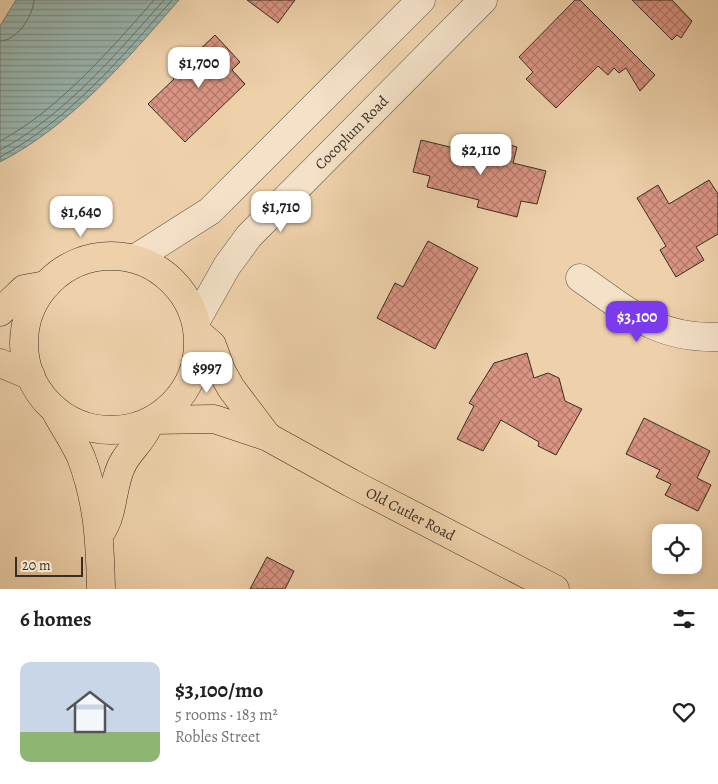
<!DOCTYPE html>
<html lang="en">
<head>
<meta charset="utf-8">
<style>
	:root { --surface:#fff; --page:#f6f6f6; --text:#202124; --muted:#757577; --accent:#7c3aed }
	body { margin:0; font-family:Alegreya,serif; background:var(--page); color:var(--text); height:100vh; display:flex; flex-direction:column; font-size:19px; white-space:nowrap }
	* { box-sizing:border-box; margin:0 }
	p { font-size:16px; color:var(--muted) }
	.icon { flex:none; width:28px; height:28px; fill:none; stroke:currentColor; stroke-width:2; stroke-linecap:round; stroke-linejoin:round }
	.map { position:relative; height:589px; overflow:hidden }
	.details { display:flex; flex-direction:column; background:var(--surface); flex:1 }
	.details>* { flex:none }
	.tools { position:absolute; left:652px; top:524px; display:grid; gap:10px }
	.tools a { display:grid; place-items:center; width:50px; height:50px; border-radius:10px; background:var(--surface); box-shadow:0 2px 12px #0003; font-size:25px }
	.scale { position:absolute; left:15px; bottom:12px; width:68px; box-sizing:border-box; padding-left:5px; border:2px solid #372e23; border-top:0; font-size:14px; line-height:18px; white-space:nowrap; color:#372e23; -webkit-text-stroke:4px #f4e1c8; paint-order:stroke }
	.price { position:absolute; translate:-50% -42px; padding:0 11px; border-radius:10px; background:#fff; color:#222; font-size:16px; line-height:32px; filter:drop-shadow(0 1px 2px #0008) }
	.price::after { content:''; position:absolute; left:50%; top:30px; width:15px; height:11px; margin-left:-8px; background:inherit; clip-path:polygon(0 0,100% 0,50% 100%) }
	.price.selected { background:var(--accent); color:#fff }
	ul { padding:0; list-style:none }
	li { display:flex; align-items:center; gap:15px; height:125px; padding:0 20px }
	li span { display:grid; place-items:center; flex:none; width:140px; height:100px; border-radius:10px; color:#555 }
	li>.icon { margin-inline-start:auto }
	span .icon { width:60px; height:60px; fill:#fffc; stroke-width:1 }
	li b { font-size:21px }
	h2 { display:flex; justify-content:space-between; align-items:center; height:60px; padding:0 20px; font-size:21px }
	.map>svg:first-child { display:block }
	.water { fill:url(#water-rules); stroke:#728077 }
	.lines { fill:none; stroke-linecap:round; stroke-linejoin:round }
	.shore { stroke:#687269; stroke-width:1 }
	.building { fill:url(#building-cross-hatch); stroke:#372e23 }
	.minor-casing { stroke:#655745; stroke-width:29 }
	.major-casing { stroke:#372e23; stroke-width:29 }
	.minor { stroke:#f4e1c8; stroke-width:28 }
	.major { stroke:#eed1ab; stroke-width:28 }
	.labels { text-anchor:middle; stroke-width:4.5; stroke-linejoin:round; paint-order:stroke }
	.street-label { font-size:15px; fill:#372e23; stroke:#f4e1c8 }
</style>
</head>
<body>
<div class="map">
<svg width="718" height="589" viewBox="0 0 718 589">
	<defs>
		<pattern id="water-rules" width="6" height="5" patternUnits="userSpaceOnUse" patternTransform="scale(1.25)"><rect width="6" height="5" fill="#9ab6af"/><path d="M0 2.5h6" fill="none" stroke="#7e948e"/></pattern>
		<pattern id="building-cross-hatch" width="8" height="8" patternUnits="userSpaceOnUse" patternTransform="scale(1.25)"><rect width="8" height="8" fill="#da9483"/><path d="M0 0l8 8M0 8l8-8" fill="none" stroke="#b2796b"/></pattern>
	</defs>
	<rect width="100%" height="100%" fill="#eed1ab"/>
	<filter id="stains"><feTurbulence type="fractalNoise" baseFrequency=".004" numOctaves="4"/><feColorMatrix values="0 0 0 0 .2 0 0 0 0 .09 0 0 0 0 .02 0 0 0 .5 -.17"/></filter>
	<radialGradient id="worn" r=".72"><stop offset=".6" stop-color="#630" stop-opacity="0"/><stop offset="1" stop-color="#630" stop-opacity=".3"/></radialGradient>
	<!-- water -->
	<path class="water" d="M16 0H179C126 60 72 125 0 162V26Z"/>
	<g class="lines">
		<!-- shore -->
		<path class="shore" d="M0 41C17 41 33 16 34 0
			M0 141C56 112 112 48 154 0
			M0 150C63 117 117 53 164 0
			M0 157C68 121 122 57 172 0"/>
	</g>
	<!-- building -->
	<path class="building" d="M247 0H295L278 23Z
		M575 0H580L655 75 640 91 626 68 619 73 614 68 608 75 598 66 556 108 526 79 533 72 519 57Z
		M632 0H672L692 21 681 38 677 35 672 40Z
		M215 35 240 62 232 70 245 84 185 142 148 104 174 79 172 76Z
		M421 140 487 156 491 140 517 147 513 163 546 171 537 204 521 201 517 217 477 207 479 200 427 187 430 176 413 172Z
		M709 180 718 194V234L696 247 704 260 676 277 660 250 666 246 637 198 658 185 669 204Z
		M428 241 478 268 435 349 377 318 395 283 403 287Z
		M527 353 534 378 548 373 559 378 565 401 582 409 556 455 538 446 539 442 501 420 483 451 457 439 474 406 469 403 494 363Z
		M644 418 710 451 697 478 711 485 698 511 665 495 671 484 656 477 660 470 626 454Z
		M267 557 294 571 285 589H250Z"/>
	<g class="lines">
		<defs>
			<g id="minor">
				<path d="M136 258 210 211 421 0"/>
				<path d="M580 278C628 311 656 339 718 337"/>
				<path id="s1" d="M196 321 227 266 249 236 483 0"/>
			</g>
			<g id="major">
				<circle cx="111" cy="343" r="87"/>
				<path d="M0 312 24 289 46 285"/>
				<path d="M198 333 212 345 221 370 231 388 268 437"/>
				<path d="M0 363 31 376"/>
				<path d="M55 410C63 426 74 441 81 457 98 502 100 541 101 589"/>
				<path id="s2" d="M153 420 214 419 268 437 351 483 555 589"/>
				<path d="M101 532C115 512 111 483 124 461 133 446 144 439 150 422"/>
			</g>
		</defs>
		<!-- minor casing -->
		<use href="#minor" class="minor-casing"/>
		<!-- major casing -->
		<use href="#major" class="major-casing"/>
		<!-- minor -->
		<use href="#minor" class="minor"/>
		<!-- major -->
		<use href="#major" class="major"/>
	</g>
	<g class="labels">
		<!-- street labels -->
		<g class="street-label">
			<text dy="5" stroke="none"><textPath href="#s1" startOffset="246">Cocoplum Road</textPath></text>
			<text dy="5" stroke="none"><textPath href="#s2" startOffset="280">Old Cutler Road</textPath></text>
		</g>
	</g>
	<rect width="100%" height="100%" filter="url(#stains)"/>
	<rect width="100%" height="100%" fill="url(#worn)"/>
</svg>
<div class="tools">
<a><svg class="icon" aria-label="locate" viewBox="0 0 24 24"><circle cx="12" cy="12" r="6"/><path d="M12 2v4M12 18v4M2 12h4M18 12h4"/></svg></a>
</div>
<div class="scale">20 m</div>
<b class="price" style="left:199px;top:89px">$1,700</b>
<b class="price" style="left:481px;top:176px">$2,110</b>
<b class="price" style="left:281px;top:233px">$1,710</b>
<b class="price" style="left:81px;top:238px">$1,640</b>
<b class="price selected" style="left:637px;top:343px">$3,100</b>
<b class="price" style="left:207px;top:394px">$997</b>
</div>
<section class="details">
<h2>6 homes<svg class="icon" aria-label="filters" viewBox="0 0 24 24"><path d="M4 7h16M4 17h16"/><circle cx="9" cy="7" r="2"/><circle cx="15" cy="17" r="2"/></svg></h2>
<ul>
<li><span style="background:linear-gradient(#c9d6e8 70%,#8fb573 0)"><svg class="icon" aria-label="home" viewBox="0 0 24 24"><path d="M3 11l9-7 9 7M6 9v11h12V9"/></svg></span><div><b>$3,100/mo</b><p>5 rooms · 183 m²</p><p>Robles Street</p></div><svg class="icon" aria-label="heart" viewBox="0 0 24 24"><path d="M12 20l-8-8c-3-5 5-10 8-4 3-6 11-1 8 4z"/></svg></li>
</ul>
</section>
</body>
</html>
